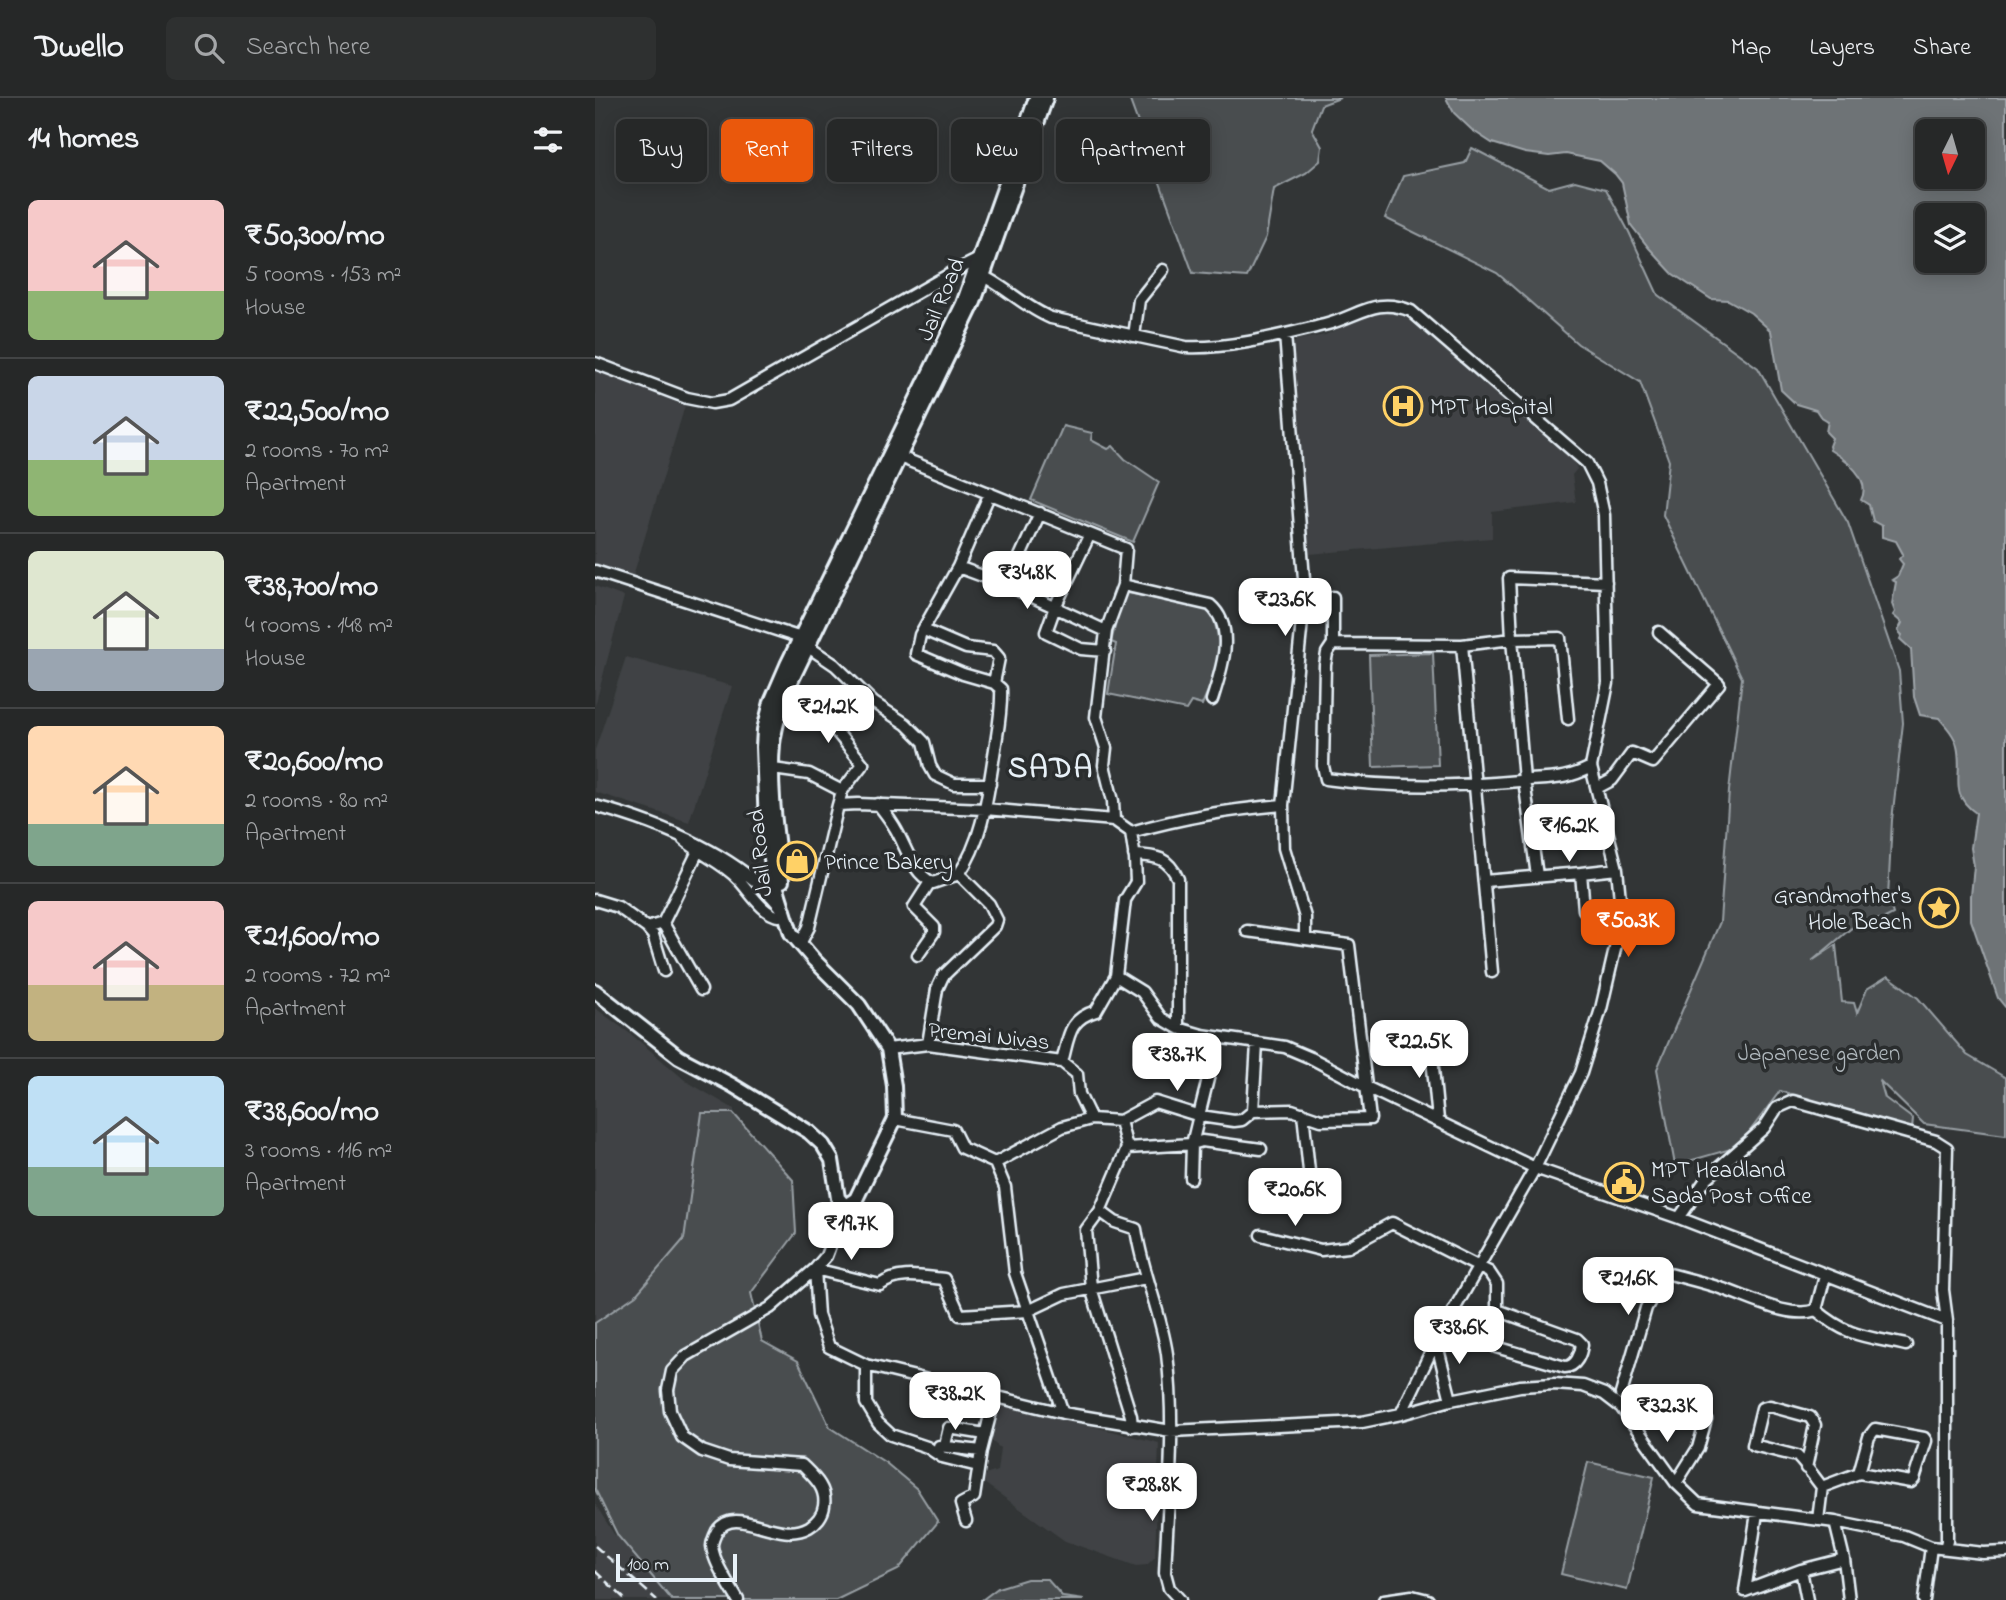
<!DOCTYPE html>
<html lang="en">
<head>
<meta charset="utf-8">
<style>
	:root { --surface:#262828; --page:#2e3030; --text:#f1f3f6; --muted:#a4a6a8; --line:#424445; --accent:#ea580c }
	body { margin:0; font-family:"Indie Flower",sans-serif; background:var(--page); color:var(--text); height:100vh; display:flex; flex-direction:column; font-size:26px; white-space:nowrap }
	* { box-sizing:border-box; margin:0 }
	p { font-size:23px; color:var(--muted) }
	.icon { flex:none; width:38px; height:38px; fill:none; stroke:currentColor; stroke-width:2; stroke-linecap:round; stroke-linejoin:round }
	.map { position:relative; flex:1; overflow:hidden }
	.details { display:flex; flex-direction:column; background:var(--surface); width:595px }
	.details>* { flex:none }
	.guide { position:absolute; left:21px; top:21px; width:665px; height:63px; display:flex; gap:14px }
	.needle { width:46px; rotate:185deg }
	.fabs { position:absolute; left:1320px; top:21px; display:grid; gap:14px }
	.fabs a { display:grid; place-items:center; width:70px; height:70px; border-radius:10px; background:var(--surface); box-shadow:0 4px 18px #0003,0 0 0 2px var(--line); font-size:35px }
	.scale { position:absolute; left:21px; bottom:18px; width:121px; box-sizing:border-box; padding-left:7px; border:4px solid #e8f1f8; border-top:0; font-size:19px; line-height:24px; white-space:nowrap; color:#e8f1f8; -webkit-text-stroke:5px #2a2d2e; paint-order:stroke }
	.price { position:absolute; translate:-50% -60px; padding:0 16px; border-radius:14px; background:#fff; color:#222; font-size:23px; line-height:46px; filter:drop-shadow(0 2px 4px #0008) }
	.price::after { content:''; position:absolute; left:50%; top:42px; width:21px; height:16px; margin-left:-10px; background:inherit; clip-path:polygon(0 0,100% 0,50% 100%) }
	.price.active { background:var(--accent); color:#fff }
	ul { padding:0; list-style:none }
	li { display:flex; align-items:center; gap:21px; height:175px; padding:0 28px }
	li+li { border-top:2px solid var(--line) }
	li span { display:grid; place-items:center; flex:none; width:196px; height:140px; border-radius:10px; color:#555 }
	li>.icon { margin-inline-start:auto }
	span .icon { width:84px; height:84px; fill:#fffc; stroke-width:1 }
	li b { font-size:30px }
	h2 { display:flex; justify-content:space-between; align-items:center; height:84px; padding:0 28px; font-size:30px }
	.tag { padding:0 24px; border-radius:10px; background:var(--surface); box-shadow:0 4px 18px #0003,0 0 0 2px var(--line); font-size:24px; line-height:63px }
	.tag.active { background:var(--accent); color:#fff }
	header { display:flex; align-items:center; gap:42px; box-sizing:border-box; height:98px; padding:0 35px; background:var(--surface); border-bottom:2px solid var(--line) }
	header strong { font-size:33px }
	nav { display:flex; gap:38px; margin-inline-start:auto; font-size:24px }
	.search { width:490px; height:63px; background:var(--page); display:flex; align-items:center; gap:18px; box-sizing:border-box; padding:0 24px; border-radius:10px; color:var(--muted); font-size:26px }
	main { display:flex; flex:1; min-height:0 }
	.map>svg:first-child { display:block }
	.built { fill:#3f4244 }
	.green { fill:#494d4f; stroke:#989fa4; stroke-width:2 }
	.water { fill:#6e7376; stroke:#9fa5aa; stroke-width:2; fill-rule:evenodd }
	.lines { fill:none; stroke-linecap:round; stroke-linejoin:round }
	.minor-casing { stroke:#e8f1f8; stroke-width:15 }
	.major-casing { stroke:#e8f1f8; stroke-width:18 }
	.minor { stroke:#2a2d2e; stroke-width:10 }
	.major { stroke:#2a2d2e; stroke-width:12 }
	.rail { stroke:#e8f1f8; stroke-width:2.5; stroke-dasharray:10 5; stroke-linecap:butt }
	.labels { text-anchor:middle; stroke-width:7; stroke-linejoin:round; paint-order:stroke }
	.street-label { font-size:23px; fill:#e8f1f8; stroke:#2a2d2e }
	.poi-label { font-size:23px; fill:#e8f1f8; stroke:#2a2d2e; text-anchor:start }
	.park-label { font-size:23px; fill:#b0b8bd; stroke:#2a2d2e }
	.district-label { font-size:30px; font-weight:bold; letter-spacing:2px; fill:#e8f1f8; stroke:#2a2d2e }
</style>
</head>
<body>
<header>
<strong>Dwello</strong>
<div class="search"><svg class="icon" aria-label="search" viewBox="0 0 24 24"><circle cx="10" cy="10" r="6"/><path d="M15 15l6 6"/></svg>Search here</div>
<nav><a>Map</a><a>Layers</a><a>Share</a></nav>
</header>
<main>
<section class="details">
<h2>14 homes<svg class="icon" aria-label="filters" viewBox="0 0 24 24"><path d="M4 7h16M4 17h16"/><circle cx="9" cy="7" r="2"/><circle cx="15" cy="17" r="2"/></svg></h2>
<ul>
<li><span style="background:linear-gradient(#f6c9c9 65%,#8fb573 0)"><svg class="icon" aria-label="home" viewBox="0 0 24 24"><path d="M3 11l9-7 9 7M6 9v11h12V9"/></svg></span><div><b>₹50,300/mo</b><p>5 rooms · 153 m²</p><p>House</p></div></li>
<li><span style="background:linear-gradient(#c9d6e8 60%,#8fb573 0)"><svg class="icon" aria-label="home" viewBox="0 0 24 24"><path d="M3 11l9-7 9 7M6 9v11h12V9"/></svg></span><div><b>₹22,500/mo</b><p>2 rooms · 70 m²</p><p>Apartment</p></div></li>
<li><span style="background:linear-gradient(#dfe7d0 70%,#9aa5b1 0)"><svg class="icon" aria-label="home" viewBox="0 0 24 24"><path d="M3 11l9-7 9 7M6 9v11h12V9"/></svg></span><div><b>₹38,700/mo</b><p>4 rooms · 148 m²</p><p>House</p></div></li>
<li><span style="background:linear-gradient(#ffd9b3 70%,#7fa58c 0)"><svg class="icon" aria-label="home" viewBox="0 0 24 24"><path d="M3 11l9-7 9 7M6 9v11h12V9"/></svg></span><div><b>₹20,600/mo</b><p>2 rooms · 80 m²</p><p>Apartment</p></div></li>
<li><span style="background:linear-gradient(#f6c9c9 60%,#c2b280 0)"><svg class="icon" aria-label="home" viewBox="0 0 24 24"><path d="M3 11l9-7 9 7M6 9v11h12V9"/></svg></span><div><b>₹21,600/mo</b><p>2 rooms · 72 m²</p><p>Apartment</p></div></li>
<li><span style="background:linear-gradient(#bfe0f5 65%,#7fa58c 0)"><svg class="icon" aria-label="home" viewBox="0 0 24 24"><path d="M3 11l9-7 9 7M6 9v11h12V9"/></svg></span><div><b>₹38,600/mo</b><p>3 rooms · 116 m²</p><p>Apartment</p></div></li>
</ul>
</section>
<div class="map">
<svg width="1411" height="1502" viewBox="0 0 1411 1502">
	<rect width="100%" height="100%" fill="#323536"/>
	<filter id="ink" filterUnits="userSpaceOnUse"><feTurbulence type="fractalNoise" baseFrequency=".0143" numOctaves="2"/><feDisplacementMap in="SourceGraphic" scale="14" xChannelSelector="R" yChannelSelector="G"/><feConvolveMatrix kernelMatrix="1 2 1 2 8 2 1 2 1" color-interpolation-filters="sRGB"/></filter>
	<g filter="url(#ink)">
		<!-- built -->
		<path class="built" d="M795 214 811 219 979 363 982 371 977 377 981 404 897 414V440L715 456 695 252 701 242 730 237 771 218Z
			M0 272 90 308 38 478 0 466Z
			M0 488 29 499 0 608Z
			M31 559 137 588 94 724 0 694V652Z
			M0 910 37 937 91 983 139 1011 143 1112 0 1287Z
			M404 1305 564 1345 560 1459 552 1467 541 1468 470 1443 389 1385 390 1377 402 1373 405 1350 394 1341Z
			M0 1406 19 1436 100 1502H0Z"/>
		<!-- green -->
		<path class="green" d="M534 0H745L726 7 717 31 727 49 725 63 711 75 679 91 671 139 652 179 598 175Z
			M877 50 954 90 980 83 1011 91 1034 134 1063 197 1163 270 1253 425 1304 573 1308 625 1297 722 1293 799 1298 816 1288 821 1265 823 1217 863 1241 847 1247 904 1259 905 1262 915 1272 891 1293 878 1323 900 1372 957 1411 980V1037L1329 1026 1285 983 1290 1000 1318 1021 1317 1031 1185 993 1143 1049 1080 1067 1062 971 1125 824 1134 693 1147 580 1068 417 1074 363 1045 284 983 246 902 175 790 120 808 78 870 65Z
			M468 328 497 335 496 342 513 351 518 348 530 361 564 384 538 444 436 402Z
			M529 494 616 513C631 555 623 568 607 607L596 604 591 612 513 596 521 546 516 544Z
			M838 555 843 667 778 669 774 557Z
			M107 1015H138L198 1082 201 1135 156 1195 167 1243 203 1263 235 1329 291 1365 322 1391 343 1424 303 1472 241 1502H77L23 1438 0 1391V1225L41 1197 89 1141Z
			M993 1364 1059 1379 1032 1492 966 1476Z
			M432 1481H452L468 1499 489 1502H387L403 1490Z"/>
		<!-- water -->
		<path class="water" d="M851 0H1411V910L1403 900 1376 822V798L1379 768 1376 750 1381 715C1352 695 1369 677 1362 648 1360 638 1351 628 1344 620L1325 617 1319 599 1316 551 1305 541 1307 537 1303 533 1307 525 1298 517 1300 514 1297 506 1301 484 1297 482 1303 478 1308 466 1304 461 1308 456 1301 443 1287 439V428L1278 423 1274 407 1266 402C1277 381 1251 362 1235 352L1234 348 1237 340 1231 334 1233 323 1225 318 1221 312 1201 306 1186 292 1176 233 1156 215 1133 202 1116 201 1078 176 1054 150 1036 127 1027 85 1020 76 1005 63 971 56 954 58 930 55 897 45 877 32 859 15ZM1332 33H1377V79H1332ZM1332 117H1377V163H1332Z"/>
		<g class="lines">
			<defs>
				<path id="minor" d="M384 176C410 188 429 209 456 220L591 249C635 251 687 237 729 227 763 219 780 198 816 213L992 365 1002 385 1009 417 1013 585 996 669 1022 771 1027 821 1006 911 986 975 940 1070 841 1243 806 1316 767 1324 576 1333 468 1315 271 1267 234 1249 223 1217 220 1171 285 1187C304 1173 327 1179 349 1181L365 1217 433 1213 469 1196 551 1180
					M690 236 710 494 688 707 689 750 710 819V841
					M539 238 544 202 568 172
					M0 265 92 300 117 305 134 302 360 173 386 160
					M300 357 531 451 528 487 615 507C642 530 626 573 617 602
					M494 438 460 509 451 534 486 551 510 553
					M363 469 412 487 511 533
					M0 473 206 540
					M412 487 445 415
					M329 532 371 550 398 553 404 560 399 585
					M738 546V499
					M867 547 897 874
					M212 548 240 567 279 605 311 626 329 644 335 668 340 677 359 686H395
					M194 588 217 604 268 666 247 693 243 707
					M996 669C969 683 953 680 924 683 859 689 795 690 731 681L728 668 730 567 732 555 738 546 867 547 917 541 914 480 1011 484
					M178 671 214 676 247 693
					M1002 690 1017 682 1037 655 1058 664 1124 586 1064 534
					M283 706C289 714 295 721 300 730 311 748 317 775 338 785L364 776C389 740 393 693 400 651 403 631 407 612 406 591L399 585 368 576 321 556 325 537 363 469 395 395
					M0 708C64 725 150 759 190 815L184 818C168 817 154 792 143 781 128 765 105 756 88 741
					M519 722 518 703 509 667 511 650 501 619 511 533 528 487
					M536 734C590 719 632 712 688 707
					M539 757C562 758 573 759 583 781V930
					M942 778 929 682 917 541 965 540 973 621
					M889 783 986 775
					M0 802 23 809 52 830 68 825 105 749
					M989 812 986 775 1022 771
					M68 825 106 892
					M52 830 58 837 69 873
					M205 846 214 829 243 707 263 706 390 711 519 722 536 734 540 761 541 784 530 802 521 878 547 894 566 920 583 930 607 937 690 949 716 960 769 988 940 1070 1084 1120 1352 1223
					M323 857 339 834V829L319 809 335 784
					M835 939 843 1022
					M333 946 342 891 348 878 400 828 402 822 394 806 364 776
					M293 951 333 946 467 964C474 939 473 921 501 913L521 878
					M467 964 482 976 484 996 496 1021
					M658 1013 662 946
					M708 1015 714 1073
					M300 1021 358 1032 367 1050 400 1065 410 1089 420 1175 468 1315
					M525 1023 532 1050 505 1113 491 1132 496 1190 536 1318 537 1328
					M532 1050 597 1046 607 1043 666 1051
					M400 1065 467 1029 496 1021 525 1023 560 1004 605 1018 639 1023 647 1022 658 1013 697 1012 726 1022 775 1021 754 847 652 833
					M596 1080 597 1046 623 940
					M505 1113 520 1124 541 1131C547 1174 566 1214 572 1256 581 1328 573 1403 570 1475L574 1490 585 1502
					M1084 1120 1112 1080 1169 1030 1182 1010 1198 1003 1341 1043 1352 1050 1348 1192 1352 1223V1443L1350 1450
					M666 1137 726 1152 753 1149 797 1125 894 1174 902 1186V1212L982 1241 987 1246C986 1256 981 1269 970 1269L901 1249 895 1245 894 1239 902 1212
					M1221 1212C1254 1240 1271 1238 1311 1247
					M1221 1212 1230 1178
					M841 1243 856 1302
					M271 1267V1305L283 1325 296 1337 332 1349 347 1359 383 1368
					M806 1316 856 1302 925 1288 959 1286 988 1288 1009 1296 1026 1309 1081 1385 1103 1406 1240 1424 1309 1438 1336 1449 1388 1455 1411 1454
					M350 1347 354 1330 390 1336
					M344 1348 386 1353
					M1211 1370 1220 1327 1215 1319 1175 1308 1167 1310 1158 1347 1202 1358C1211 1367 1219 1379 1227 1389L1223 1422
					M1081 1385 1103 1350 1111 1321 1026 1296 1051 1210 1071 1175C1089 1180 1107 1184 1125 1190 1152 1198 1194 1222 1221 1212
					M1227 1389 1264 1375 1316 1384 1319 1381 1331 1343 1329 1340 1280 1331 1274 1339 1264 1375
					M1162 1415 1150 1493 1206 1472 1249 1461
					M371 1423 366 1406 379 1399 386 1353 400 1298
					M1240 1424 1249 1461 1254 1502
					M1206 1472 1212 1502
					M143 1502C134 1486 119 1466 117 1448 117 1443 120 1437 122 1433 141 1405 182 1447 214 1429 221 1425 228 1417 229 1408 232 1390 219 1379 207 1367L134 1362 107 1353 87 1339 75 1313 73 1292 77 1273 91 1258 175 1210 220 1171 231 1158 250 1108
					M789 1502 817 1498 833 1502
					M1329 1502 1336 1449"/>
				<path id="major" d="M187 783C182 739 174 691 178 646 180 627 186 610 192 592L379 204 451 0
					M0 893 84 959 137 987 214 1034 228 1047 237 1062 243 1100 250 1108 261 1101 300 1021 299 988 293 951 264 907 219 862 196 835 179 781 171 728 168 649 169 632 176 604 192 567 368 206 441 0"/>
			</defs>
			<!-- minor casing -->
			<use href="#minor" class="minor-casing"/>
			<!-- major casing -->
			<use href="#major" class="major-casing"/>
			<!-- minor -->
			<use href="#minor" class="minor"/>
			<!-- major -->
			<use href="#major" class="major"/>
			<!-- rail -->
			<path class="rail" d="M0 1448 62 1502
				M0 1473 31 1502"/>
		</g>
	</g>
	<!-- icons -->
	<defs>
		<symbol id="hospital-ring" viewBox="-11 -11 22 22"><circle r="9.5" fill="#2a2d2e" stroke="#ffd166" stroke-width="1.5"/><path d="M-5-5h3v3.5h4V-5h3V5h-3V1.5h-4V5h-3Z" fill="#ffd166"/></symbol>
		<symbol id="shop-ring" viewBox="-11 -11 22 22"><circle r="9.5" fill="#2a2d2e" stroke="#ffd166" stroke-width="1.5"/><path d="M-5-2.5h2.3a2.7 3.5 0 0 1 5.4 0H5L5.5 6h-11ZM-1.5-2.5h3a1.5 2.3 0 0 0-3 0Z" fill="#ffd166"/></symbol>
		<symbol id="sight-ring" viewBox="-11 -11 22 22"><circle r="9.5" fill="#2a2d2e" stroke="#ffd166" stroke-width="1.5"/><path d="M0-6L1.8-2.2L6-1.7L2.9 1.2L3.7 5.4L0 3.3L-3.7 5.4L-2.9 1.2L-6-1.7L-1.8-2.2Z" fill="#ffd166"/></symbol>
		<symbol id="civic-ring" viewBox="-11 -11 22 22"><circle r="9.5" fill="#2a2d2e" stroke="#ffd166" stroke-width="1.5"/><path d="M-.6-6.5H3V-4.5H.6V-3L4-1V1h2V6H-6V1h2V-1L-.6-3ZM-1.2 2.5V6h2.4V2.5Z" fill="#ffd166"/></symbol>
	</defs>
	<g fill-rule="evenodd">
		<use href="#hospital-ring" x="786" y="286" width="44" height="44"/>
		<use href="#shop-ring" x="180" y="741" width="44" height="44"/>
		<use href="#sight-ring" x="1322" y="788" width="44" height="44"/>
		<use href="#civic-ring" x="1007" y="1062" width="44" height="44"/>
	</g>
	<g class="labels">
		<!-- street labels -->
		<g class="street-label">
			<text transform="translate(345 201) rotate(-67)" y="8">Jail Road</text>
			<text transform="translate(164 755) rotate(-96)" y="8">Jail Road</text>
			<text transform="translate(394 937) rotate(6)" y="8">Premai Nivas</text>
		</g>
		<!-- poi labels -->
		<g class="poi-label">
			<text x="835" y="316">MPT Hospital</text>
			<text x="229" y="771">Prince Bakery</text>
			<text x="1317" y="805" text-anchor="end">Grandmother's<tspan x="1317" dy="26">Hole Beach</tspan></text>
			<text x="1056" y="1079">MPT Headland<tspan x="1056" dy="26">Sada Post Office</tspan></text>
		</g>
		<!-- park labels -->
		<g class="park-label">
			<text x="1224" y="962">Japanese garden</text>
		</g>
		<!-- district labels -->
		<g class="district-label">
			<text x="456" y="679">SADA</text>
		</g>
	</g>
</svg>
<div class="fabs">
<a><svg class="needle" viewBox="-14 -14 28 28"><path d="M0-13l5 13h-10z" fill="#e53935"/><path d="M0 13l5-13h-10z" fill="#a4a6a8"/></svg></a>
<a><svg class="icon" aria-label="layers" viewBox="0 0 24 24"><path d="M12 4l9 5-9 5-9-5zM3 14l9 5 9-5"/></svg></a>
</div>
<div class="scale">100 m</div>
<b class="price" style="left:432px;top:513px">₹34.8K</b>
<b class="price" style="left:690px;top:540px">₹23.6K</b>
<b class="price" style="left:233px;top:647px">₹21.2K</b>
<b class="price" style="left:974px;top:766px">₹16.2K</b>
<b class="price active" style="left:1033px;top:861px">₹50.3K</b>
<b class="price" style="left:824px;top:982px">₹22.5K</b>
<b class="price" style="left:582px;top:995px">₹38.7K</b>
<b class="price" style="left:700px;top:1130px">₹20.6K</b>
<b class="price" style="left:256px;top:1164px">₹19.7K</b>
<b class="price" style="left:1033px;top:1219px">₹21.6K</b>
<b class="price" style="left:864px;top:1268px">₹38.6K</b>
<b class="price" style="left:360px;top:1334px">₹38.2K</b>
<b class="price" style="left:1072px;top:1346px">₹32.3K</b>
<b class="price" style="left:557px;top:1425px">₹28.8K</b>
<div class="guide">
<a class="tag">Buy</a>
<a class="tag active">Rent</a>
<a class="tag">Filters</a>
<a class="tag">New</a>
<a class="tag">Apartment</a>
</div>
</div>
</main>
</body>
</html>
